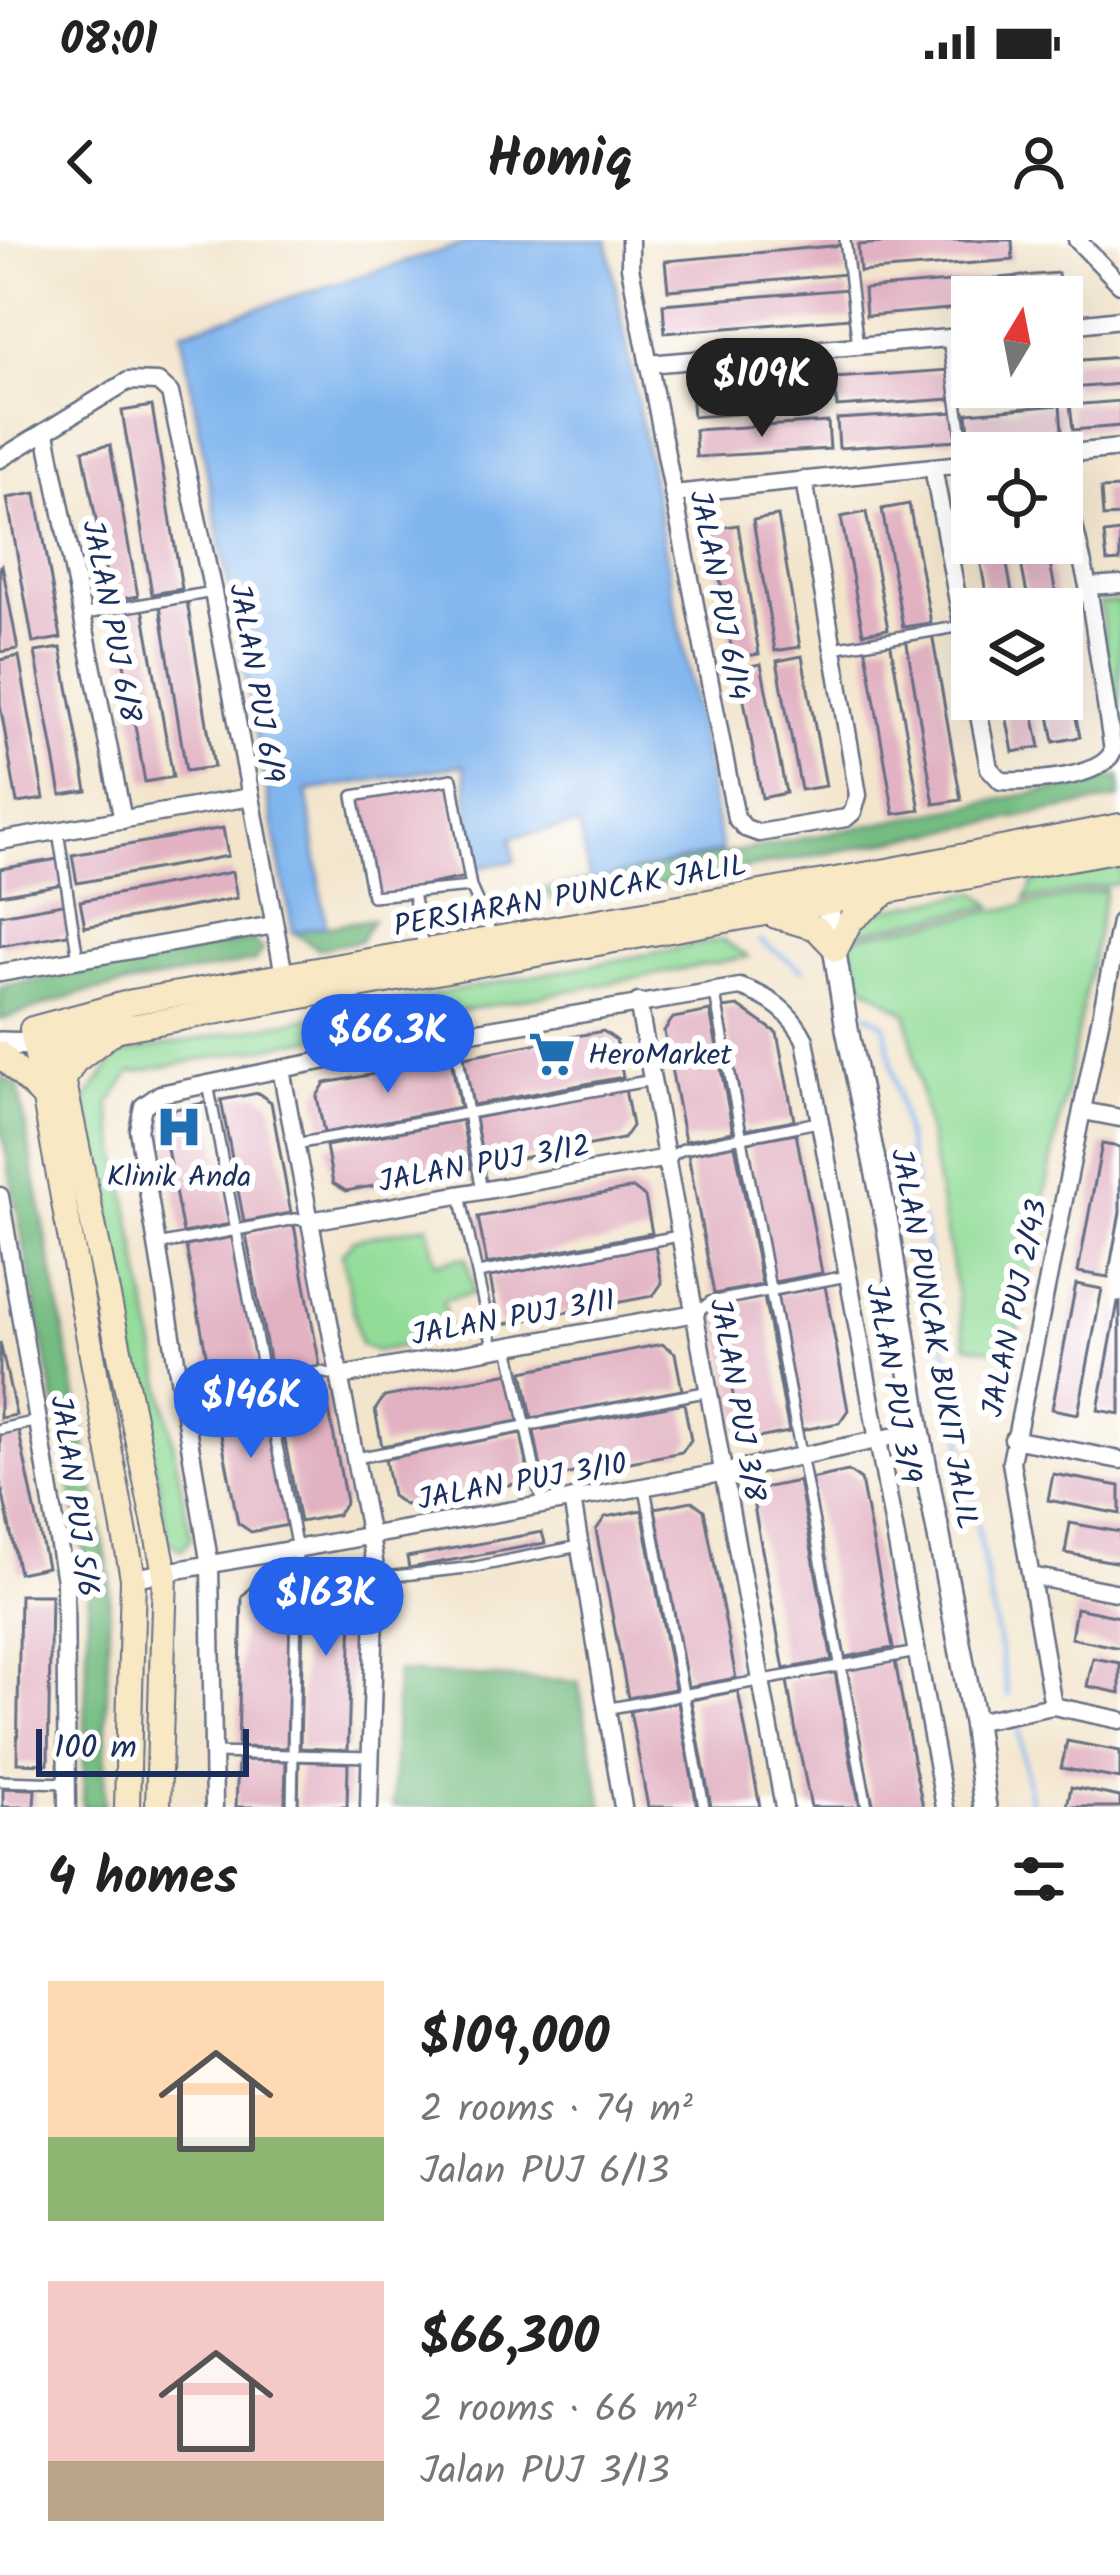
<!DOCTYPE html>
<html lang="en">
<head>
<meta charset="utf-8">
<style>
	:root { --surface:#fff; --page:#f6f6f6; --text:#222; --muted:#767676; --accent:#2563eb }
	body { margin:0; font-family:Kalam,sans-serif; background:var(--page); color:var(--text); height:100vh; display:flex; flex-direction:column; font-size:45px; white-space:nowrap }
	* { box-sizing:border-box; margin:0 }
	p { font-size:39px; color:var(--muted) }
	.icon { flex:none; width:66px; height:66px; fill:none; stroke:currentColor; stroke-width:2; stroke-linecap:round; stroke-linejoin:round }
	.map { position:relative; height:1567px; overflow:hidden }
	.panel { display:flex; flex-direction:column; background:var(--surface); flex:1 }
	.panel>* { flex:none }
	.needle { width:78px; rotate:10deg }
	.controls { position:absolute; left:951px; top:36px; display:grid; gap:24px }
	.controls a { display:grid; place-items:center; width:132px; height:132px; border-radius:0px; background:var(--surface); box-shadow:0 12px 48px #0002; font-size:60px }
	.scale { position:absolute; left:36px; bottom:30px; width:213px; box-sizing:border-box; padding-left:12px; border:6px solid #1b2f5e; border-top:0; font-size:33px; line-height:42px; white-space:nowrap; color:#1b2f5e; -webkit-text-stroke:9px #fff; paint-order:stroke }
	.price { position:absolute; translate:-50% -102px; padding:0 27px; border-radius:42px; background:var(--accent); color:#fff; font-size:39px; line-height:78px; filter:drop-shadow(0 3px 6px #0008) }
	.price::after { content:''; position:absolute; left:50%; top:72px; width:36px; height:27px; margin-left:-18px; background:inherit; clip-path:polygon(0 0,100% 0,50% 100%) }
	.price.on { background:#222; color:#fff }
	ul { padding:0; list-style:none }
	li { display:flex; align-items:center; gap:36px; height:300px; padding:0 48px }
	li span { display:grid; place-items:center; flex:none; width:336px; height:240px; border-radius:0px; color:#555 }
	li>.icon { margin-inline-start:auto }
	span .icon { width:144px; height:144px; fill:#fffc; stroke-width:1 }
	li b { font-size:51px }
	h2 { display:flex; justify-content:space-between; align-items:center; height:144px; padding:0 48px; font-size:51px }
	.status { display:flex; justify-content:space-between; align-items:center; height:84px; padding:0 60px; background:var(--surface); direction:ltr }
	.status svg { height:33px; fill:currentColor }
	header { display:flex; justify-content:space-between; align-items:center; height:156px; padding:0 48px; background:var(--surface); font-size:54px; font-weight:700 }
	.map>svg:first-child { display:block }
	.green { fill:#92dc98; stroke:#56867b; stroke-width:3 }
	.forest { fill:#75bc80; stroke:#48766f; stroke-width:3 }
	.water { fill:#80b5ee; stroke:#4e72a6; stroke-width:3 }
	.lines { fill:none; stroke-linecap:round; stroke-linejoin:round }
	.stream { stroke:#80b5ee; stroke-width:4.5 }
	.building { fill:#e2b2c3 }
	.service-casing { stroke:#676f84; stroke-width:14 }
	.minor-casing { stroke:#676f84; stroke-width:21 }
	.tertiary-casing { stroke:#676f84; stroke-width:26 }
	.secondary-casing { stroke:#676f84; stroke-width:28 }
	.service { stroke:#fff; stroke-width:9 }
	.minor { stroke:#fff; stroke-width:16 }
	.tertiary { stroke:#fff; stroke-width:21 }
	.secondary { stroke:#f8e8c3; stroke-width:24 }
	.labels { text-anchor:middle; stroke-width:12; stroke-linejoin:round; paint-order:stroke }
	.street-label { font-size:30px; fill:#1b2f5e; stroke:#fff }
	.poi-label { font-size:30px; fill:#1b2f5e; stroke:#fff; text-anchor:start }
</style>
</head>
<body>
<div class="status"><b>08:01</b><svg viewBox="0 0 49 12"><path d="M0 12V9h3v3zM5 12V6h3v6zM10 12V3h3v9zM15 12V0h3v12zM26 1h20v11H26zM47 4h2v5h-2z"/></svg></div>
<header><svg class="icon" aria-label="back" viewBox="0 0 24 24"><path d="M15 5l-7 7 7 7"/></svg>Homiq<svg class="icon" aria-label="person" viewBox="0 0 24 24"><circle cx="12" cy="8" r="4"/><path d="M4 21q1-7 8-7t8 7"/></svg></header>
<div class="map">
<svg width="1120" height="1567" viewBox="0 0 1120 1567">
	<rect width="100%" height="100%" fill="#fff"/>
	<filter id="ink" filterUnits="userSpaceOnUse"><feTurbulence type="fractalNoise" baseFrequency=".00833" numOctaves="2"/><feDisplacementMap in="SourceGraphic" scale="24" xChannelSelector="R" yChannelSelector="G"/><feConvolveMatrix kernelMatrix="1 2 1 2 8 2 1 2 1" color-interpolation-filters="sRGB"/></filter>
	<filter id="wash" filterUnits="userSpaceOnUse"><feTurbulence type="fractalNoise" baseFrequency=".004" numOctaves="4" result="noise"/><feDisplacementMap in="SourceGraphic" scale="48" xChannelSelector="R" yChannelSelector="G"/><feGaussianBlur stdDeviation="2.7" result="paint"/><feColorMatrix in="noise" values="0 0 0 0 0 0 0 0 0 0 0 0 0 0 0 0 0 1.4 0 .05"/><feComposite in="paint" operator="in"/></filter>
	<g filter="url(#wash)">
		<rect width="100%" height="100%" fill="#f3e5cc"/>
		<!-- green -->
		<path class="green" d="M1120 362V525L1100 363Z
			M1120 625V643L1025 660 1034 641Z
			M1106 650 1013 1114 966 1105 907 774 857 740 849 698Z
			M977 652 993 666 853 693 866 673Z
			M723 700 748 717 130 833 109 865 191 1298 182 1310 169 1302 86 860 118 814Z
			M428 985 436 1023 466 1017 474 1053 443 1060 449 1098 376 1111 360 1104 342 1014 353 1000Z"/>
		<!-- forest -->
		<path class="forest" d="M1120 536V558L557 664 541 650Z
			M373 679 360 701 318 709 293 692Z
			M251 700 263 709 255 721 79 754 0 780V747Z
			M0 836 18 847 110 1337 104 1567H83L89 1339 0 882Z
			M397 1432 578 1442 603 1567H393Z"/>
		<!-- water -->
		<path class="water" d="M476 0H607L722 611 590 641 579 585 511 597 515 621 477 628 464 525 307 551 326 686 293 692 181 92Z"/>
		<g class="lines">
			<!-- stream -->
			<path class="stream" d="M760 701 803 730
				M867 774 885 785 915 946
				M922 980 1008 1455
				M1019 1490 1031 1567"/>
		</g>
		<g id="blocks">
			<!-- building -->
			<path class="building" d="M918 0H1012L1013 20 860 32 858 5Z
				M843 5 846 34 668 50 665 21Z
				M1058 33 1060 57H972V67L866 76 864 49Z
				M848 49 851 78 665 93 663 64Z
				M1120 117V144L1071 148 1069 121Z
				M949 130 951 159 837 167 835 138Z
				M972 132V147H1046L1047 150 966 157 964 133Z
				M824 139 826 167 693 177 691 149Z
				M1120 161V186L1073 190 1070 165Z
				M1060 165 1062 191 970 198 967 173Z
				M152 166 182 349 152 354 122 171Z
				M957 172 958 200 839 208 837 179Z
				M828 182 830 209 696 217 695 190Z
				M110 205 138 356 111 361 83 210Z
				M1120 248V276L1103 277 1101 249Z
				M36 253 61 398 33 403 7 258Z
				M909 264 931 383 903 387 882 269Z
				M866 272 888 389 863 393 841 277Z
				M778 276 800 407 775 411 753 280Z
				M738 285 759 414 733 418 712 289Z
				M1120 292V321L1107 322 1104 294Z
				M977 303H1003L1015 369H989Z
				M1017 303H1046L1059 369H1030Z
				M2 325 18 409 0 412V326Z
				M187 361 214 527 186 531 160 366Z
				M143 368 173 537 145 542 115 373Z
				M932 394 961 560 934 564 906 398Z
				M890 400 920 570 894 574 865 405Z
				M61 408 87 551 61 555 35 412Z
				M1062 412 1080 497 1054 502 1046 459H1062Z
				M19 416 44 559 17 563 0 464V420Z
				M802 416 826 546 801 550 777 421Z
				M761 424 786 553 762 558 738 428Z
				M1003 459H1030L1040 507 1013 512Z
				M448 541 466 637 375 655 356 559Z
				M223 588 228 616 77 643 72 615Z
				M58 619 63 644 0 655V629Z
				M232 632 237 658 85 687 80 661Z
				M68 663 73 693 0 706V675Z
				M738 766 777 793 794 880 746 889 723 768Z
				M710 771 733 892 685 901 664 791 673 778Z
				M603 791 616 800 623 837 473 865 464 817Z
				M451 820 460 867 324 893 317 856 325 843Z
				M625 849 632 886 623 899 484 925 475 878Z
				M258 853 271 862 291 973 244 982 221 860Z
				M208 862 231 984 183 993 162 882 171 870Z
				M462 880 471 928 346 951 333 943 326 906Z
				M796 893 822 1033 774 1042 748 902Z
				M1102 904 1120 907V972L1108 1037 1078 1032Z
				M735 905 762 1045 714 1054 688 914Z
				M633 948 645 957 652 993 487 1024 478 977Z
				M294 985 320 1126 272 1135 246 994Z
				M233 997 260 1137 212 1146 186 1006Z
				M655 1006 662 1043 653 1056 499 1085 490 1037Z
				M1076 1044 1102 1049 1078 1174 1052 1169Z
				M825 1046 848 1170 839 1183 802 1190 777 1055Z
				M764 1057 789 1192 753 1199 740 1191 716 1066Z
				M1118 1062H1120V1174L1098 1170Z
				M0 1102 16 1175 0 1178Z
				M662 1104 675 1113 682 1150 532 1178 523 1131Z
				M510 1133 519 1181 382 1206 375 1170 384 1157Z
				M323 1138 346 1262 337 1275 300 1282 275 1147Z
				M262 1150 288 1285 251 1292 238 1283 214 1159Z
				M684 1163 691 1200 682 1212 543 1239 534 1191Z
				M18 1188 47 1327 19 1333 0 1240V1192Z
				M521 1193 530 1241 405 1265 392 1256 385 1219Z
				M848 1231 861 1240 893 1408 845 1417 811 1239Z
				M1053 1234 1120 1246V1274L1048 1260Z
				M799 1241 832 1420 784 1429 753 1261 762 1248Z
				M692 1261 704 1270 736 1438 688 1447 655 1268Z
				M642 1270 675 1449 628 1458 596 1290 605 1277Z
				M1070 1283 1120 1292V1323L1065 1313Z
				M542 1292 545 1303 409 1328 407 1317Z
				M343 1327 353 1335 348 1510 300 1508 304 1334Z
				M291 1336 287 1508 238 1507 242 1357 254 1343Z
				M20 1355H51L48 1524 17 1523Z
				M1076 1368 1120 1377V1408L1071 1398Z
				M1093 1418 1120 1423V1453L1087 1446Z
				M895 1421 913 1519 923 1567H874L868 1542 847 1430Z
				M835 1432 850 1517 860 1567H811L797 1498 787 1441Z
				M738 1451 760 1567H711L691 1460Z
				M678 1462 697 1567H648L630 1471Z
				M1067 1501 1120 1511V1539L1061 1528Z
				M238 1520 286 1521 285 1567H236Z
				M299 1521 348 1523 347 1567H298Z
				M1071 1547 1120 1557V1567H1067Z
				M3 1548 35 1549 34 1567H3Z"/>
		</g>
	</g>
	<g filter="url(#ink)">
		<use href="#blocks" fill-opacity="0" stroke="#676f84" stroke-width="3"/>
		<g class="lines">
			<defs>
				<path id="service" d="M845 0 858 106
					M948 99 966 224
					M85 374 213 352
					M833 408 963 386
					M58 591 78 719
					M471 647 372 656 353 556 452 539 471 647 493 697
					M413 653 423 707
					M714 749 867 1567
					M454 795 482 951
					M208 844 297 1310 292 1567
					M295 904 653 840
					M668 918 683 909 818 882
					M460 955 493 1107
					M157 1005 295 979 310 981
					M478 1033 679 996
					M696 1073 710 1062 847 1036
					M509 1106 542 1265
					M183 1160 321 1132 340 1136
					M0 1189 38 1181
					M356 1218 710 1151
					M645 1248 704 1567
					M376 1338 475 1327 579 1306
					M605 1469 917 1412
					M215 1513 371 1517
					M0 1541 67 1543"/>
				<path id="minor" d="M630 0V27L736 578 745 588 759 593 846 578 853 572 858 555 804 240
					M1077 0 1120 44
					M1062 86 1120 79
					M648 124 972 96
					M46 193 123 580
					M1062 214 1120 208
					M0 219 128 141 158 142 170 153 213 352 284 735
					M933 227 972 437
					M673 254 972 223
					M1088 346 1120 344
					M976 459 989 528 1001 541C1029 542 1101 539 1113 511L1088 346 1062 234
					M0 601 250 557
					M0 733 274 685
					M638 762 784 1567
					M281 829 373 1313 376 1338 369 1567
					M1083 871 1120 878
					M0 956 65 1341 67 1567
					M310 981 668 918
					M340 1136 696 1073
					M1013 1199 1120 1220
					M572 1259 623 1567
					M1031 1336 1120 1353
					M133 1338 726 1232 919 1191
					M1053 1466 1011 1222 1120 682
					M974 1482 1053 1466 1120 1480
					M214 1567 210 1326 138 890 143 866 160 854 281 829 454 795 740 747C770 757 791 772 805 800L945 1567"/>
				<path id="tertiary" d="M825 649 847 789 888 988 919 1191 974 1482 985 1567
					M0 803 36 804"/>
				<path id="secondary" d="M776 676 816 688 836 709 850 681 883 655
					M52 785 165 1333 158 1567
					M36 804 1120 609
					M0 814 42 855
					M63 841 74 822 113 792
					M127 1567 133 1338 32 789 132 762 887 631 1120 586"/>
			</defs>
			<!-- service casing -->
			<use href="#service" class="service-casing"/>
			<!-- minor casing -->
			<use href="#minor" class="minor-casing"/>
			<!-- tertiary casing -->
			<use href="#tertiary" class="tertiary-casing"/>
			<!-- secondary casing -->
			<use href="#secondary" class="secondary-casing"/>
			<!-- service -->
			<use href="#service" class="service"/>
			<!-- minor -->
			<use href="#minor" class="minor"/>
			<!-- tertiary -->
			<use href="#tertiary" class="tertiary"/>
			<!-- secondary -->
			<use href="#secondary" class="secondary"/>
		</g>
	</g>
	<!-- icons -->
	<defs>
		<symbol id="supermarket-bare" viewBox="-9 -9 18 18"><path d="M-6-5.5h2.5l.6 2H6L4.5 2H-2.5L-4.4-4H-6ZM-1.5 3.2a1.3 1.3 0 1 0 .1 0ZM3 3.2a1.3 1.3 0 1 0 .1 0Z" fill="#1f6fb2" stroke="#fff" stroke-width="2.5" paint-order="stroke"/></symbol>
		<symbol id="hospital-bare" viewBox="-9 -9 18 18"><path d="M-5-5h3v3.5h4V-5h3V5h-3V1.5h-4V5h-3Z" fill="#1f6fb2" stroke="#fff" stroke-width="2.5" paint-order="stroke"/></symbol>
	</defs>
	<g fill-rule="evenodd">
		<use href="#supermarket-bare" x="519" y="781" width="66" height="66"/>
		<use href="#hospital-bare" x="146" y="854" width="66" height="66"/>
	</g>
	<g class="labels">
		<!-- street labels -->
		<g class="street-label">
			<text transform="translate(720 355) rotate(79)" y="10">JALAN PUJ 6/14</text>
			<text transform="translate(112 381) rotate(79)" y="10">JALAN PUJ 6/8</text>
			<text transform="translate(257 443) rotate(80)" y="10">JALAN PUJ 6/9</text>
			<text transform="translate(570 655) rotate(-10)" y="10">PERSIARAN PUNCAK JALIL</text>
			<text transform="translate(484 923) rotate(-10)" y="10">JALAN PUJ 3/12</text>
			<text transform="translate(1014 1068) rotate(-78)" y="10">JALAN PUJ 2/43</text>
			<text transform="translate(513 1077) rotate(-10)" y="10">JALAN PUJ 3/11</text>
			<text transform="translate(935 1099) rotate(80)" y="10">JALAN PUNCAK BUKIT JALIL</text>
			<text transform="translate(894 1143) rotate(80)" y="10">JALAN PUJ 3/9</text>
			<text transform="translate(738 1160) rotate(80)" y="10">JALAN PUJ 3/8</text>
			<text transform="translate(522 1241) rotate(-10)" y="10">JALAN PUJ 3/10</text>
			<text transform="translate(75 1256) rotate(82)" y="10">JALAN PUJ 5/6</text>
		</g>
		<!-- poi labels -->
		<g class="poi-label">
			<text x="588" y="824">HeroMarket</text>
			<text x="179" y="946" text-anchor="middle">Klinik Anda</text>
		</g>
	</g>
</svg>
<div class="controls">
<a><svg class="needle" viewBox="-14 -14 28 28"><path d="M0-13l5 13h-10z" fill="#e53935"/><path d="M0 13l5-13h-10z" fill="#767676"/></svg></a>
<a><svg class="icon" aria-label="locate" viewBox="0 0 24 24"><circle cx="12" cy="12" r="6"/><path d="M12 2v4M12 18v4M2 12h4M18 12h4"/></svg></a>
<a><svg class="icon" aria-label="layers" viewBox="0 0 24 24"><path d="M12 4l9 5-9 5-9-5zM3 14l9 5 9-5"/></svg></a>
</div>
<div class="scale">100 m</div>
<b class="price on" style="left:762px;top:200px">$109K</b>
<b class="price" style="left:388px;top:856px">$66.3K</b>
<b class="price" style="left:251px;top:1221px">$146K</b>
<b class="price" style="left:326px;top:1419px">$163K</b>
</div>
<section class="panel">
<h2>4 homes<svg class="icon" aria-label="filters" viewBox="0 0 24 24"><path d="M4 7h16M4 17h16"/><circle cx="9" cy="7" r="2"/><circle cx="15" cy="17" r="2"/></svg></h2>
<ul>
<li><span style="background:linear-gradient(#ffd9b3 65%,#8fb573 0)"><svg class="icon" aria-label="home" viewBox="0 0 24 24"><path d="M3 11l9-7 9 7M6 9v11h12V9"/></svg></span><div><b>$109,000</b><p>2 rooms · 74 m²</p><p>Jalan PUJ 6/13</p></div></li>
<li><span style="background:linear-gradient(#f6c9c9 75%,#b9a48a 0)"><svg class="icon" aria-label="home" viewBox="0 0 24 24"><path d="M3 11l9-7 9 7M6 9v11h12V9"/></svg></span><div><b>$66,300</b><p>2 rooms · 66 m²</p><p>Jalan PUJ 3/13</p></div></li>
</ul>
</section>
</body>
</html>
